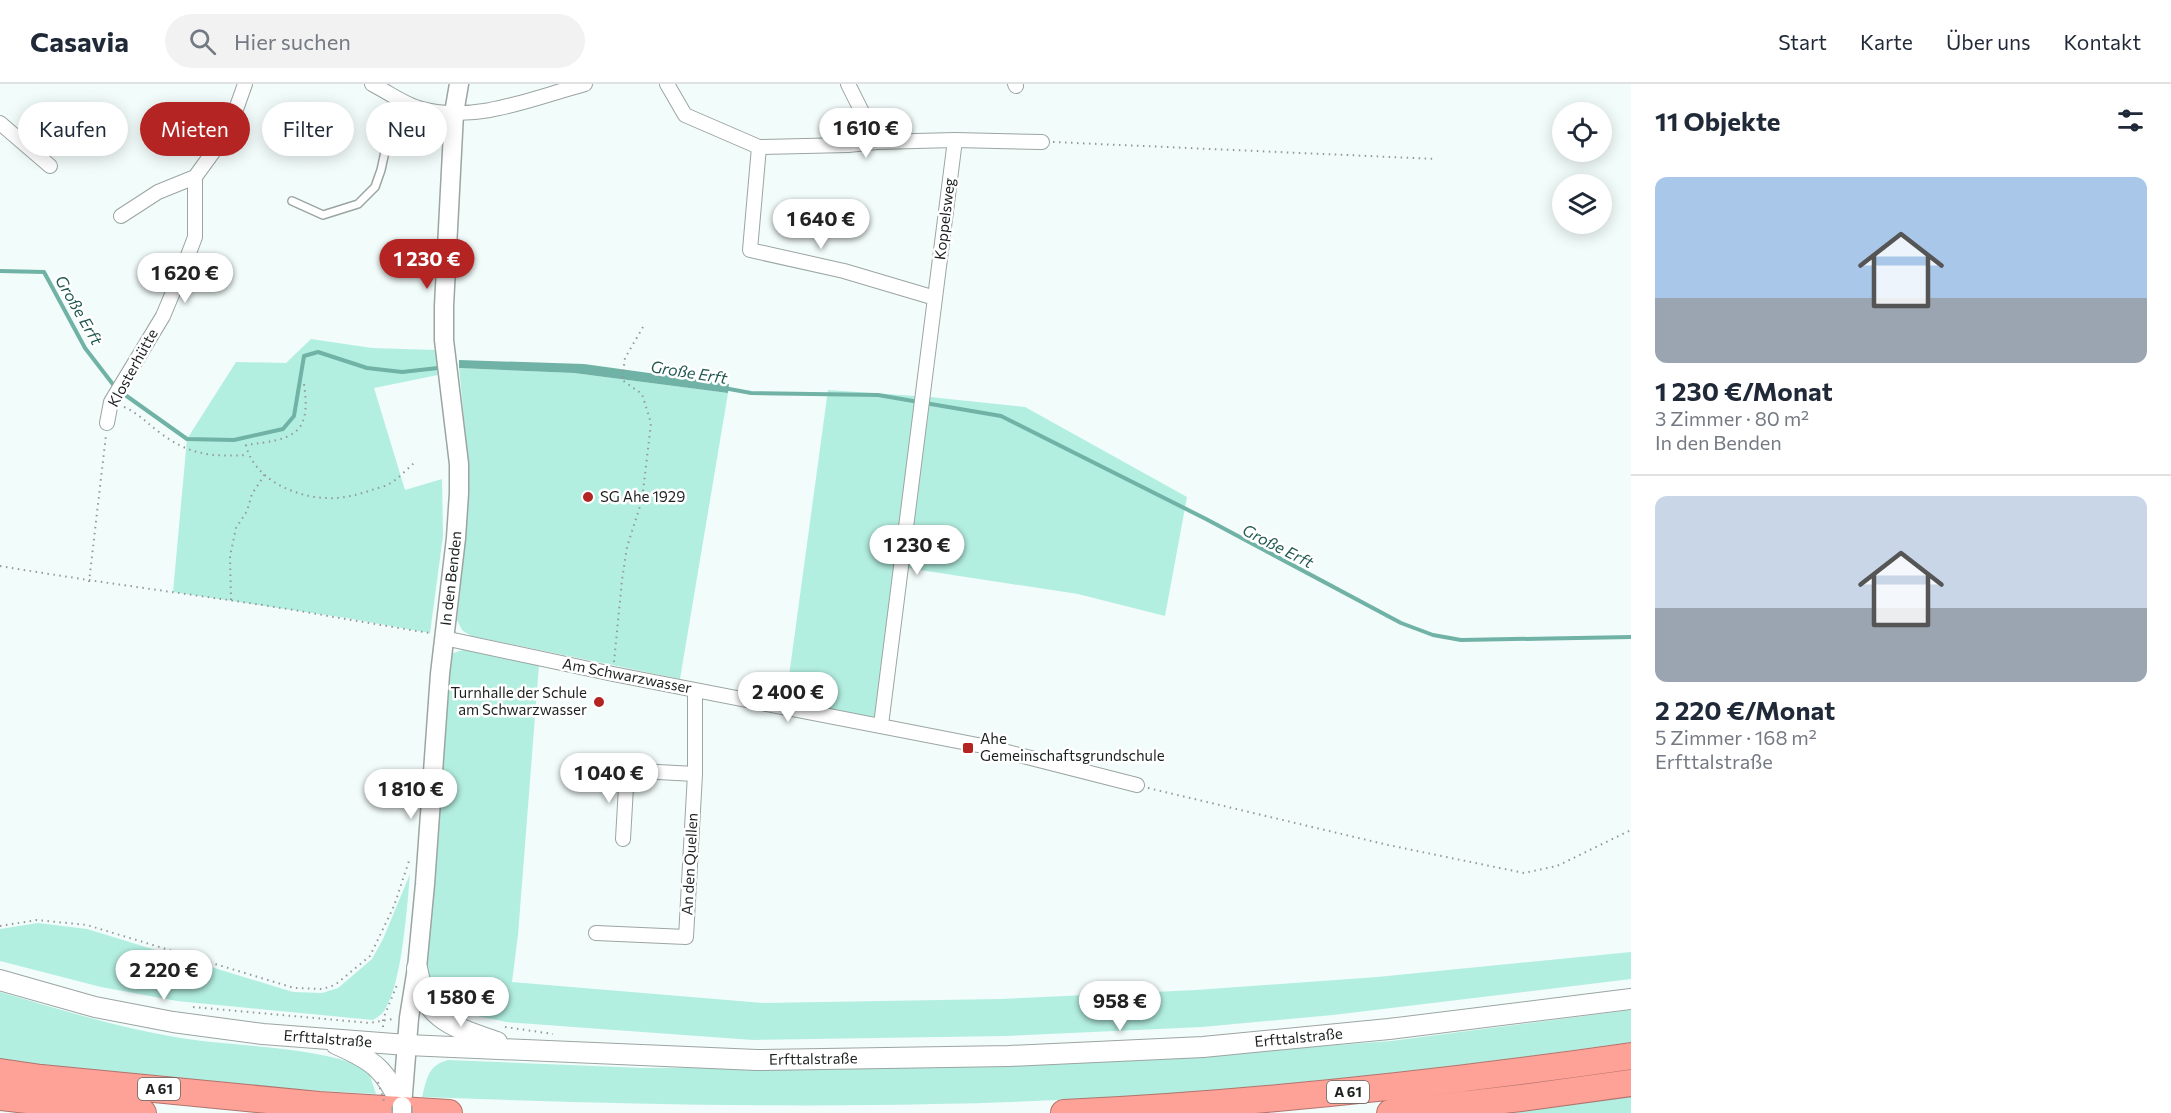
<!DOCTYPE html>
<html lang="de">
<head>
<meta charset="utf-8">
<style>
	:root { --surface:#fff; --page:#f2f2f3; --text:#1f2937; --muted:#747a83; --line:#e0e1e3; --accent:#b42423 }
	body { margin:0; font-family:Commissioner,sans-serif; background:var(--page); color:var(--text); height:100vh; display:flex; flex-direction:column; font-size:22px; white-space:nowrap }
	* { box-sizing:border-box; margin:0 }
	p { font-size:20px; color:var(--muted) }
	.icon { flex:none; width:33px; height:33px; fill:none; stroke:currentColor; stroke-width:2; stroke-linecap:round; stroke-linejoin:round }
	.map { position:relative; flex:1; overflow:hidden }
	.drawer { display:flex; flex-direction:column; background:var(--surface); width:540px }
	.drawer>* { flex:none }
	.guide { position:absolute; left:18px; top:18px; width:570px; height:54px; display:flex; gap:12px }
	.tools { position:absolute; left:1552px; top:18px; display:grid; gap:12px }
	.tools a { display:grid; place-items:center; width:60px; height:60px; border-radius:50%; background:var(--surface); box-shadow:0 3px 15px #0003; font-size:30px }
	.price { position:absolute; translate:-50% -51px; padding:0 14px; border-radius:21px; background:#fff; color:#222; font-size:20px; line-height:39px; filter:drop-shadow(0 2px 3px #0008) }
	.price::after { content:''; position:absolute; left:50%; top:36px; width:18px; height:14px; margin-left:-9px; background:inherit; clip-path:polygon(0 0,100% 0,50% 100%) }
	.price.current { background:var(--accent); color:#fff }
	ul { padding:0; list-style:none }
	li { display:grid; align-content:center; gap:12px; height:318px; padding:0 24px }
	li+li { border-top:2px solid var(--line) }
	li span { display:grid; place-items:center; height:186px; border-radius:12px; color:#555 }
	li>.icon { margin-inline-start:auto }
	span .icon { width:108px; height:108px; fill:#fffc; stroke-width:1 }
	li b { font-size:26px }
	h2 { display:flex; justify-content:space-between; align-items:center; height:72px; padding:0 24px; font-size:26px }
	.chip { padding:0 21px; border-radius:27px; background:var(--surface); box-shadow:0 3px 15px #0003; font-size:21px; line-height:54px }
	.chip.current { background:var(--accent); color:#fff }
	header { display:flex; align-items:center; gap:36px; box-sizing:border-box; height:84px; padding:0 30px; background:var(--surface); border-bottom:2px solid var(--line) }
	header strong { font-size:28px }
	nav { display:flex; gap:33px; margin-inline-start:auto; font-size:21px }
	.search { width:420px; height:54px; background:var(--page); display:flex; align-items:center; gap:15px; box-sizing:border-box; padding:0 21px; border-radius:33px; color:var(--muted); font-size:22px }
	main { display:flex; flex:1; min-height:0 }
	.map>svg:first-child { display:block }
	.green { fill:#b3efe1 }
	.water { fill:#70b2a5 }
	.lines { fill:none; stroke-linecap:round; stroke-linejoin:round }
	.stream { stroke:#70b2a5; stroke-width:4 }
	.service-casing { stroke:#9ba5a2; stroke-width:10 }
	.minor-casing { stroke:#9ba5a2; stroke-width:16 }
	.tertiary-casing { stroke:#9ba5a2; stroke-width:21 }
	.secondary-casing { stroke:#9ba5a2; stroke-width:22 }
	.motorway-casing { stroke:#b0746d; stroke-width:28 }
	.path { stroke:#929997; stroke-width:2; stroke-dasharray:1.5 4.5; stroke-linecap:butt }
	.service { stroke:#fff; stroke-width:7 }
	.minor { stroke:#fff; stroke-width:14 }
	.tertiary { stroke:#fff; stroke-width:18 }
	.secondary { stroke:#fff; stroke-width:20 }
	.motorway { stroke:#fea196; stroke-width:26 }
	.tertiary-bridge-casing { stroke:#9ba5a2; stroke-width:21; stroke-linecap:butt }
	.path-bridge { stroke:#929997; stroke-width:2; stroke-dasharray:1.5 4.5; stroke-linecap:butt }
	.tertiary-bridge { stroke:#fff; stroke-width:18 }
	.poi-dot { fill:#b42423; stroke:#fff; stroke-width:2 }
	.labels { text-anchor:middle; stroke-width:5; stroke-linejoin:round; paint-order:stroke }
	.shield { fill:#fff; stroke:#626463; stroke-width:1.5 }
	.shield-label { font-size:14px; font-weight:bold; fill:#1e2120 }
	.street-label { font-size:15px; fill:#1e2120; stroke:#fff }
	.poi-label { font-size:15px; fill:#1e2120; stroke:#fff; text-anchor:start }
	.water-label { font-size:16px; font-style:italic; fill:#225a50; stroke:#fff }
</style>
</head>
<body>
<header>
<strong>Casavia</strong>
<div class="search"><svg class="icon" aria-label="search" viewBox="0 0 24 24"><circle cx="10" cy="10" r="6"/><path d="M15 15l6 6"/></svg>Hier suchen</div>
<nav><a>Start</a><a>Karte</a><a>Über uns</a><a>Kontakt</a></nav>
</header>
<main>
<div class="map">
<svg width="1631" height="1029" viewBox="0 0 1631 1029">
	<rect width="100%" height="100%" fill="#f2fcfa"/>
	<!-- green -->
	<path class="green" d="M311 255 372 264 437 266 438 291 374 304 405 406 442 395 443 452 430 549 346 534 173 508 187 355 236 278 286 279Z
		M459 284 574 289 728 309 680 595 471 552 462 546 457 536 465 451 468 375Z
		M828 306 916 312 879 636 786 614Z
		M930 313 1025 323 1187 413 1165 532 1078 510 907 484Z
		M470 564 539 581 518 851 512 898 763 919 1000 915 1196 906 1377 893 1631 868V895L1333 931 1202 943 1007 952 753 956 506 938C482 932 447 930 433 907 430 902 429 895 427 889L450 575 453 569Z
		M410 790C407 823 402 901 384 927 382 931 377 933 373 936L177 917 101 903 0 877V845L38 839 87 845 293 908 322 909 338 904 372 875 383 855Z
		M0 908C56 924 112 942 169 952 233 964 312 960 372 986L370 992 376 1010 306 1006 43 981 0 975Z
		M1631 926V958C1400 991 1167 1016 934 1020 763 1024 593 1019 422 1013 427 995 427 982 448 976L643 984 1010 981 1201 971 1391 957Z
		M1631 1011V1029H1488Z"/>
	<!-- water -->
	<path class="water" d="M459 276 584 280 729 300 728 309 574 289 459 284Z"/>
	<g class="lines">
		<!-- stream -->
		<path class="stream" d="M0 187 44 188 85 264 115 303
			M724 304 751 309 878 311 1001 332 1206 435 1401 539 1433 551 1461 556 1631 553
			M121 308 187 355 234 356 283 345 294 332 304 272 318 268 367 284 402 288 438 284"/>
		<defs>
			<path id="service" d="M292 117 323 131 358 120 375 103 381 86 397 13"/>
			<path id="minor" d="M372 0C388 8 405 21 422 25 477 39 533 14 585 0
				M667 0 685 31 759 63 750 166 844 187 935 214 881 641
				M1015 0 1016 2
				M0 39 50 82
				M877 58 955 56
				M759 63 848 61 877 58 848 0
				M121 132 158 108 195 93
				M935 214 955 56 1042 58
				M107 339 111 318 163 232 186 177 195 153V93L219 60 234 31 245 0
				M444 554 613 590 988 663 1137 701
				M602 685 695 690
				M623 755 627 686
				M596 849 686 853 695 690V606"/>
			<g id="tertiary">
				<path id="s1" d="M402 1022 409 934 417 884 425 800 440 590 456 454 459 409V380L444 256V222L454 29 459 0"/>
			</g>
			<g id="secondary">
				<path d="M417 884C419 893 421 903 424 912 437 941 469 948 497 958"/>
				<path id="s2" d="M0 896 95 923 173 938 263 950 407 961 757 976 1009 972 1203 963 1389 945 1631 915"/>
				<path d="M336 960C373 976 385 985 402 1022"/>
			</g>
			<path id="motorway" d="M0 988 41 994 319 1021 449 1029
				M0 1013 143 1029
				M1064 1029C1254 1020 1443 999 1631 972
				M1390 1029 1521 1014 1631 999"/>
		</defs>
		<!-- service casing -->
		<use href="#service" class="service-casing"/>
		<!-- minor casing -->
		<use href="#minor" class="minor-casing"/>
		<!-- tertiary casing -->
		<use href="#tertiary" class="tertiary-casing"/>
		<!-- secondary casing -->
		<use href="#secondary" class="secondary-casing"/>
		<!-- motorway casing -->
		<use href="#motorway" class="motorway-casing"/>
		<!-- path -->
		<path class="path" d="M1053 58 1436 75
			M304 300C312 353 291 355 246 361 253 394 294 413 326 414 342 415 357 411 372 406 377 404 384 403 389 400 398 395 406 386 414 379
			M124 323C138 329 147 339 159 348 189 371 211 373 248 371
			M0 482C83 496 166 507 249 519 310 528 370 540 430 549
			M89 498 106 351
			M231 516 230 472 236 444 247 427 252 410 265 390
			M614 578 622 496 627 463 642 416 651 339 642 310 622 296 625 274 643 243
			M1148 704 1388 761 1524 789 1557 782 1631 746
			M0 842 37 836 87 841 294 904 322 905 335 901 370 872 394 822 410 774
			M193 923 370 939 393 935
			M383 943V935L397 901
			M505 943 553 950"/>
		<!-- service -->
		<use href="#service" class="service"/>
		<!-- minor -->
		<use href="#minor" class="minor"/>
		<!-- tertiary -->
		<use href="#tertiary" class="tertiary"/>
		<!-- secondary -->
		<use href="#secondary" class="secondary"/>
		<!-- motorway -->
		<use href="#motorway" class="motorway"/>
		<defs>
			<path id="tertiary-bridge" d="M402 1029V1022"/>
		</defs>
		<!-- tertiary-bridge casing -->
		<use href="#tertiary-bridge" class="tertiary-bridge-casing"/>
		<!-- path-bridge -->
		<path class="path-bridge" d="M378 998 385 1020"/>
		<!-- tertiary-bridge -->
		<use href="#tertiary-bridge" class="tertiary-bridge"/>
	</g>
	<!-- markers -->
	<g class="poi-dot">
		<circle cx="588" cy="413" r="6"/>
		<circle cx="599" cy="618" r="6"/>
		<rect x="962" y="658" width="12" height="12" rx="3"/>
	</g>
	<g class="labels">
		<!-- shield labels -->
		<g class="shield">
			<rect x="138" y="994" width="42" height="22" rx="4.5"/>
			<rect x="1327" y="997" width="42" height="22" rx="4.5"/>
		</g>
		<g class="shield-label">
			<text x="159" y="1010">A 61</text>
			<text x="1348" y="1013">A 61</text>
		</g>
		<!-- street labels -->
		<g class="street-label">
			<text transform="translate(945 135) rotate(-83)" y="5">Koppelsweg</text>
			<text transform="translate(133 284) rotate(-61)" y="5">Klosterhütte</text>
			<text dy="5" stroke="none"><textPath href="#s1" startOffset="530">In den Benden</textPath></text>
			<text transform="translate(627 592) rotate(11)" y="5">Am Schwarzwasser</text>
			<text transform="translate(690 780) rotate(-87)" y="5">An den Quellen</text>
			<text dy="5" stroke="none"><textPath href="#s2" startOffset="1306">Erfttalstraße</textPath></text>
			<text dy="5" stroke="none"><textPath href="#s2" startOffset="334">Erfttalstraße</textPath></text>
			<text dy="5" stroke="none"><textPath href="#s2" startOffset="820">Erfttalstraße</textPath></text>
		</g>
		<!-- poi labels -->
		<g class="poi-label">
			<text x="600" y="418">SG Ahe 1929</text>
			<text x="587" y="614" text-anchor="end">Turnhalle der Schule<tspan x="587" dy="17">am Schwarzwasser</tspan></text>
			<text x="980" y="660">Ahe<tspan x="980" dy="17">Gemeinschaftsgrundschule</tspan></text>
		</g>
		<!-- water labels -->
		<g class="water-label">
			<text transform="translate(79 226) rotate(60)" y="6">Große Erft</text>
			<text transform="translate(689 288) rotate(9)" y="6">Große Erft</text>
			<text transform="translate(1278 462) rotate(27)" y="6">Große Erft</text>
		</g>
	</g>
</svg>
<div class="tools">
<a><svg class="icon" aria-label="locate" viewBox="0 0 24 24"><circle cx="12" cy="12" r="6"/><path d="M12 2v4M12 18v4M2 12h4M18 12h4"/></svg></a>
<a><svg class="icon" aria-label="layers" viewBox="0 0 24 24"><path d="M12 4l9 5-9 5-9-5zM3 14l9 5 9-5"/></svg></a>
</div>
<b class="price" style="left:866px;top:75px">1 610 €</b>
<b class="price" style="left:821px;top:166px">1 640 €</b>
<b class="price current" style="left:427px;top:206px">1 230 €</b>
<b class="price" style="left:185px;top:220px">1 620 €</b>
<b class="price" style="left:917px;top:492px">1 230 €</b>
<b class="price" style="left:788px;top:639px">2 400 €</b>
<b class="price" style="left:609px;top:720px">1 040 €</b>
<b class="price" style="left:411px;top:736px">1 810 €</b>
<b class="price" style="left:164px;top:917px">2 220 €</b>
<b class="price" style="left:461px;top:944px">1 580 €</b>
<b class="price" style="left:1120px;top:948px">958 €</b>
<div class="guide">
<a class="chip">Kaufen</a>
<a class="chip current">Mieten</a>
<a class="chip">Filter</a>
<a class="chip">Neu</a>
</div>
</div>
<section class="drawer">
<h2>11 Objekte<svg class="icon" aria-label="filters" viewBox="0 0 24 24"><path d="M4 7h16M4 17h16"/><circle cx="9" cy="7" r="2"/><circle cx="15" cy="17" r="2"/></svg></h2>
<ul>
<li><span style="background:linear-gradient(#a9c7e8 65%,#9aa5b1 0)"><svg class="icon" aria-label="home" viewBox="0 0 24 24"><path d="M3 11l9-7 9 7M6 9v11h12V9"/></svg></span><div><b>1 230 €/Monat</b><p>3 Zimmer · 80 m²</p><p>In den Benden</p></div></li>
<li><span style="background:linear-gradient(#c9d6e8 60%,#9aa5b1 0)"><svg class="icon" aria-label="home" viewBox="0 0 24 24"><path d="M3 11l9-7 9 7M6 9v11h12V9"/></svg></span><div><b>2 220 €/Monat</b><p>5 Zimmer · 168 m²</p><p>Erfttalstraße</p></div></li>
</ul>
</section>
</main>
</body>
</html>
